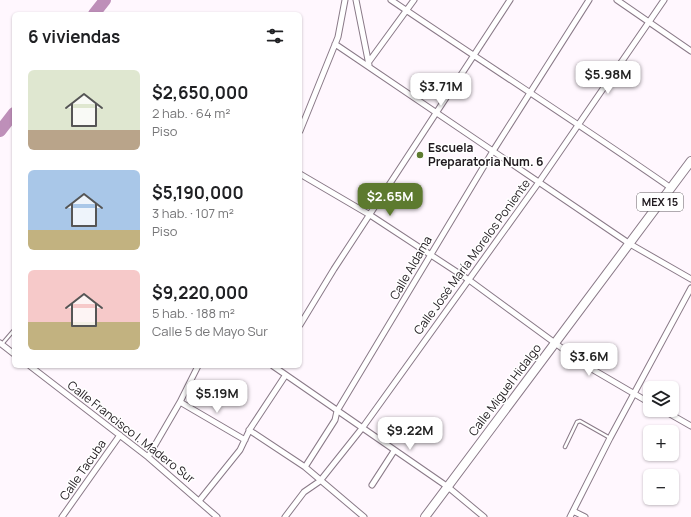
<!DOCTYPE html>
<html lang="es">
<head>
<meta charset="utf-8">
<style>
	:root { --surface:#fff; --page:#f2f2f2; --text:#202124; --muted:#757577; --accent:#5d7a2f }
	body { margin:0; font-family:Manrope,sans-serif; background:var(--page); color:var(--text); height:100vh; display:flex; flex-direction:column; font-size:15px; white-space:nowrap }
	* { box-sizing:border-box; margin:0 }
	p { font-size:13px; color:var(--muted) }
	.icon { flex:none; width:22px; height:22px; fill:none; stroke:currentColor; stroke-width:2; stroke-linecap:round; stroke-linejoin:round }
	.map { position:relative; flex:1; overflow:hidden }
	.side { position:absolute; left:12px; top:12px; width:290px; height:356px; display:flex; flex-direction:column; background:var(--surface); border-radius:6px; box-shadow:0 1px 3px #0004 }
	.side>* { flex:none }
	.buttons { position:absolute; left:643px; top:381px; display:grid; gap:8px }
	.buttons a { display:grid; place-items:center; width:36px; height:36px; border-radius:6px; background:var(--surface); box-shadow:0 1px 3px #0004; font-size:20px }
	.price { position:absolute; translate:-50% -34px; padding:0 9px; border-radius:8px; background:#fff; color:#222; font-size:13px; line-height:26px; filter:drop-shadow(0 1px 2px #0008) }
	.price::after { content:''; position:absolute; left:50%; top:24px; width:12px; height:9px; margin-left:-6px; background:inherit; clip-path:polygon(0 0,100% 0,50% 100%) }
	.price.active { background:var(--accent); color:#fff }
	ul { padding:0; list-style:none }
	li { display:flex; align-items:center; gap:12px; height:100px; padding:0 16px }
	li span { display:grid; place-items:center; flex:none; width:112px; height:80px; border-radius:6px; color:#555 }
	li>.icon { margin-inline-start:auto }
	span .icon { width:48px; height:48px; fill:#fffc; stroke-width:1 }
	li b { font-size:17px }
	h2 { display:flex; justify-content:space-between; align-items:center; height:48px; padding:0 16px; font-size:17px }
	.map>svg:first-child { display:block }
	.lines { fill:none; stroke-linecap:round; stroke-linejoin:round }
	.river { stroke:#be8fb9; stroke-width:12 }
	.service-casing { stroke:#8a7a88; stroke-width:4.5 }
	.minor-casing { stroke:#8a7a88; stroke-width:7 }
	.primary-casing { stroke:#8a7a88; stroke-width:10 }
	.service { stroke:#fff; stroke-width:2.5 }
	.minor { stroke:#fff; stroke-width:5 }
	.primary { stroke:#fff; stroke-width:8 }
	.poi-dot { fill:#5d7a2f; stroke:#fff; stroke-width:1.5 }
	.labels { text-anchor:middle; stroke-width:3; stroke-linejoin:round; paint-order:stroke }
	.shield { fill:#fff; stroke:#625e62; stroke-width:1 }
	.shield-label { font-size:11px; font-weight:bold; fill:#1f191e }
	.poi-label { font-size:12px; font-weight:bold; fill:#1f191e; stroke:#fff; text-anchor:start }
	.street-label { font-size:12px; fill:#1f191e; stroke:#fff }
</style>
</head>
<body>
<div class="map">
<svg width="691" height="517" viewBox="0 0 691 517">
	<rect width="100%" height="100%" fill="#fff7fe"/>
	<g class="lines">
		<!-- river -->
		<path class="river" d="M94 14 105 0
			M0 131 14 113"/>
		<defs>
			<path id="service" d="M2 344 14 330
				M565 447 577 422 580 421 610 438"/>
			<path id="minor" d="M356 0 369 65
				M391 0C484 63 579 124 671 188
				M617 0 691 51
				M335 44 630 244 691 279
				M368 63 414 0
				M300 131 338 37 345 0
				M300 174 370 215 469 280 585 365 650 403
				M300 325 334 269 510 0
				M0 343 14 354
				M30 366 148 457 217 517
				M273 366 448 487 484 517
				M180 402 245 440
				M663 410 691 426
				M249 430 305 467 364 517
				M148 457 180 402 198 366
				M305 467 335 420 337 411 493 151 589 0
				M372 485 394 451
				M199 501 240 450 250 429 285 376
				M573 511 585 517
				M62 517 120 435
				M285 517 304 492 320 481 363 427 539 182 664 0
				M570 517 610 438 691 288"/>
			<path id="primary" d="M425 517 691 161"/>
		</defs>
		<!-- service casing -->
		<use href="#service" class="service-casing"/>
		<!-- minor casing -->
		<use href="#minor" class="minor-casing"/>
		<!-- primary casing -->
		<use href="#primary" class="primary-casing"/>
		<!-- service -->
		<use href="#service" class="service"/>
		<!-- minor -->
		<use href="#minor" class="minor"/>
		<!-- primary -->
		<use href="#primary" class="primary"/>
	</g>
	<!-- markers -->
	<circle class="poi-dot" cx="420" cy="155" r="4"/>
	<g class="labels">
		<!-- shield labels -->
		<rect class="shield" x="637" y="193" width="46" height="18" rx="3"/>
		<g class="shield-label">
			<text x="660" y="206">MEX 15</text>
		</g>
		<!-- poi labels -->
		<g class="poi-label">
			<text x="428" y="152">Escuela<tspan x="428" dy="14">Preparatoria Num. 6</tspan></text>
		</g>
		<!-- street labels -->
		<g class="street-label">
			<text transform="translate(472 257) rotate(-54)" y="4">Calle José María Morelos Poniente</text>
			<text transform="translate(411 268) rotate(-60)" y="4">Calle Aldama</text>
			<text transform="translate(505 390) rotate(-53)" y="4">Calle Miguel Hidalgo</text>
			<text transform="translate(131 432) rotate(38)" y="4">Calle Francisco I. Madero Sur</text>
			<text transform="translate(83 470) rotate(-55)" y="4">Calle Tacuba</text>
		</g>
	</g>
</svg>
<div class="buttons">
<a><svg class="icon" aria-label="layers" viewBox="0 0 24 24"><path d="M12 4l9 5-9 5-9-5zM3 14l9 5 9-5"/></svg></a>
<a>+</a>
<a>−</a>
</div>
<b class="price" style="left:608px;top:95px">$5.98M</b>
<b class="price" style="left:441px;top:107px">$3.71M</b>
<b class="price active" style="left:390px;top:217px">$2.65M</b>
<b class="price" style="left:589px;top:377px">$3.6M</b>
<b class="price" style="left:217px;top:414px">$5.19M</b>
<b class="price" style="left:410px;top:451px">$9.22M</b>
<section class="side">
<h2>6 viviendas<svg class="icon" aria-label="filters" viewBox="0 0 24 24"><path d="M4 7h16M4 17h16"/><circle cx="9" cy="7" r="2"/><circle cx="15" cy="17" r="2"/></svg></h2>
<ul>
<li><span style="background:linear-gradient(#dfe7d0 75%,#b9a48a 0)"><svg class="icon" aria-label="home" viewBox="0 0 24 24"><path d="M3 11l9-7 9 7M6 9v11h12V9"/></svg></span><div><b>$2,650,000</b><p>2 hab. · 64 m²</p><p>Piso</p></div></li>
<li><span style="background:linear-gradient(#a9c7e8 75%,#c2b280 0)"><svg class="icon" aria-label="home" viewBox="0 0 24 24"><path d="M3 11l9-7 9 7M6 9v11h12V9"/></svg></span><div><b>$5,190,000</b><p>3 hab. · 107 m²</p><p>Piso</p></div></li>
<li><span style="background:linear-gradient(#f6c9c9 65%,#c2b280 0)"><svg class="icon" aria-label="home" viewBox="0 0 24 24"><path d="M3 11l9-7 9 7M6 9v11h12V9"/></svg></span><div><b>$9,220,000</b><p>5 hab. · 188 m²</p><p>Calle 5 de Mayo Sur</p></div></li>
</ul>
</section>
</div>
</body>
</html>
